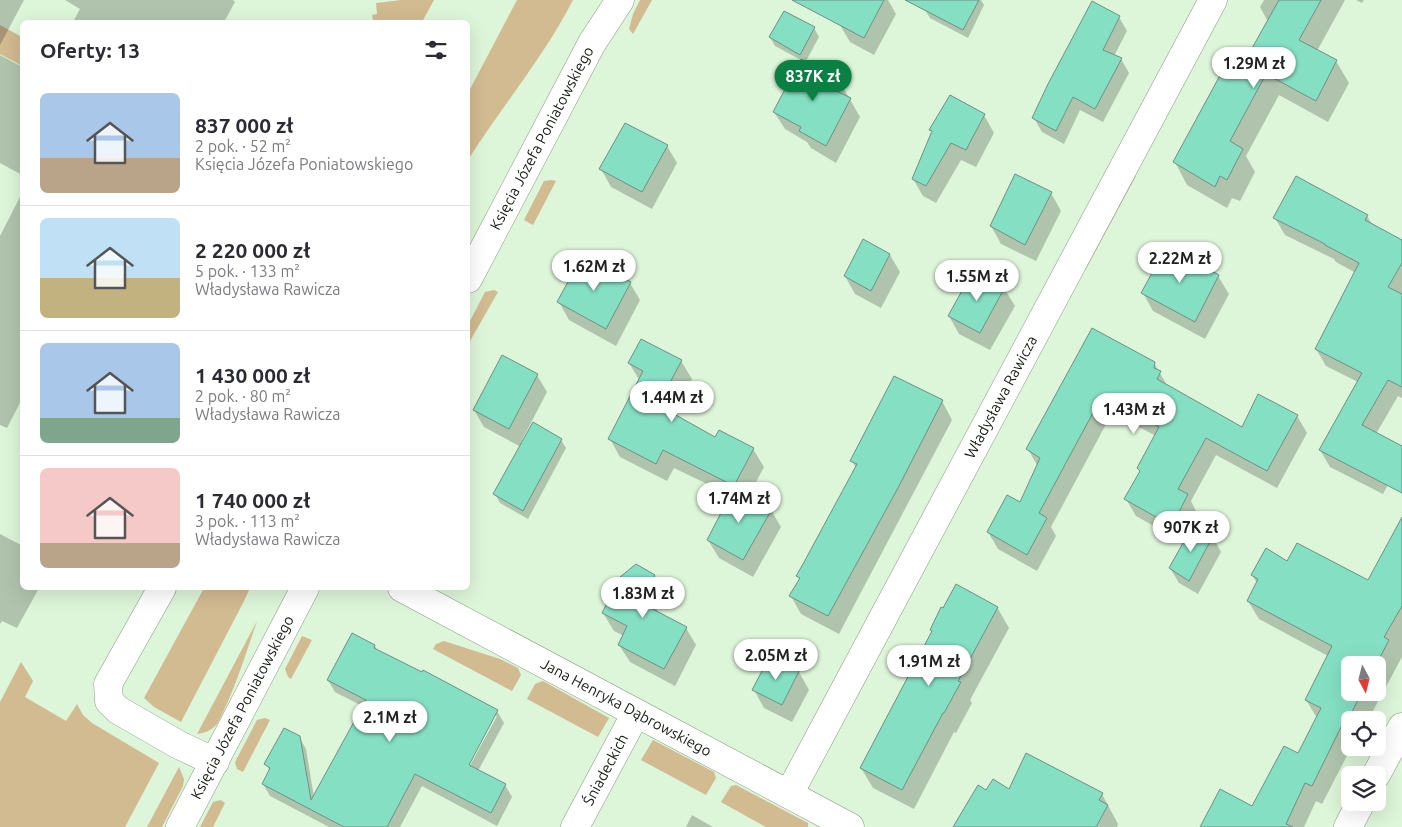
<!DOCTYPE html>
<html lang="pl">
<head>
<meta charset="utf-8">
<style>
	:root { --surface:#fff; --page:#f2f2f3; --text:#2b2b33; --muted:#7c7c81; --line:#e1e1e2; --accent:#0b8043 }
	body { margin:0; font-family:Ubuntu,sans-serif; background:var(--page); color:var(--text); height:100vh; display:flex; flex-direction:column; font-size:19px; white-space:nowrap }
	* { box-sizing:border-box; margin:0 }
	p { font-size:16px; color:var(--muted) }
	.icon { flex:none; width:28px; height:28px; fill:none; stroke:currentColor; stroke-width:2; stroke-linecap:round; stroke-linejoin:round }
	.map { position:relative; flex:1; overflow:hidden }
	.sheet { position:absolute; left:20px; top:20px; width:450px; height:570px; display:flex; flex-direction:column; background:var(--surface); border-radius:8px; box-shadow:0 5px 20px #0002 }
	.sheet>* { flex:none }
	.needle { width:32px; rotate:173deg }
	.fabs { position:absolute; left:1341px; top:656px; display:grid; gap:10px }
	.fabs a { display:grid; place-items:center; width:45px; height:45px; border-radius:8px; background:var(--surface); box-shadow:0 5px 20px #0002; font-size:25px }
	.price { position:absolute; translate:-50% -42px; padding:0 11px; border-radius:18px; background:#fff; color:#222; font-size:16px; line-height:32px; filter:drop-shadow(0 1px 2px #0008) }
	.price::after { content:''; position:absolute; left:50%; top:30px; width:15px; height:11px; margin-left:-8px; background:inherit; clip-path:polygon(0 0,100% 0,50% 100%) }
	.price.current { background:var(--accent); color:#fff }
	ul { padding:0; list-style:none }
	li { display:flex; align-items:center; gap:15px; height:125px; padding:0 20px }
	li+li { border-top:1px solid var(--line) }
	li span { display:grid; place-items:center; flex:none; width:140px; height:100px; border-radius:8px; color:#555 }
	li>.icon { margin-inline-start:auto }
	span .icon { width:60px; height:60px; fill:#fffc; stroke-width:1 }
	li b { font-size:21px }
	h2 { display:flex; justify-content:space-between; align-items:center; height:60px; padding:0 20px; font-size:21px }
	.map>svg:first-child { display:block }
	.green { fill:#d2ba91 }
	.shadow { fill:#0003; fill-rule:evenodd }
	.building { fill:#85e0c3; stroke:#6d9084 }
	.lines { fill:none; stroke-linecap:round; stroke-linejoin:round }
	.street-casing { stroke:#859b82; stroke-width:29 }
	.street { stroke:#fff; stroke-width:28 }
	.labels { text-anchor:middle; stroke-width:4; stroke-linejoin:round; paint-order:stroke }
	.street-label { font-size:15px; fill:#151d13; stroke:#f1ffee }
</style>
</head>
<body>
<div class="map">
<svg width="1402" height="827" viewBox="0 0 1402 827">
	<rect width="100%" height="100%" fill="#ddf5d9"/>
	<!-- green -->
	<path class="green" d="M401 0H434L422 22 373 21 372 15 377 14 376 3Z
		M517 0H573C544 57 502 106 468 160V93Z
		M640 0H652L633 34 629 29 633 14Z
		M0 25 22 37V66L0 54Z
		M1136 176 1086 269 1082 265 1129 177Z
		M552 180 556 181 533 225 524 220 544 181Z
		M494 290 498 292 470 341 468 339V325L485 292Z
		M204 588H250L243 603 181 722 154 707 144 698Z
		M257 621C248 647 240 673 229 699 225 707 222 716 217 724 212 730 205 733 197 734Z
		M302 636 312 640 291 679 288 677 285 669Z
		M444 641 500 659 518 668 521 675 512 691 433 649 436 644Z
		M21 662 33 681 25 697 66 721 77 704 83 715 92 723 159 763 125 827H0V702Z
		M543 681 609 718 598 737 527 699 535 684Z
		M265 718 270 720 243 772 237 769 235 762 257 720Z
		M653 740 714 772 716 778 706 795 641 760Z
		M179 767 184 779 183 786 162 827H147Z
		M736 785 808 823V827H766L721 802 731 786Z
		M221 800 225 803 213 827H200L213 802Z"/>
	<!-- shadow -->
	<path class="shadow" d="M0 0H24L0 45Z
		M65 0H233L235 2 224 22H73L80 9Z
		M853 0H888L896 14 874 55 850 42 840 25Z
		M931 0H981L984 5 968 38 930 18 925 10Z
		M1264 0H1345L1317 51 1336 61 1349 83 1328 122 1279 95 1246 156 1255 172 1240 201 1232 198 1227 208 1187 185 1175 162 1238 76 1268 22 1260 7Z
		M1356 0H1364L1362 3Z
		M1119 17 1127 31 1114 56 1121 59 1129 73 1103 122 1080 110 1064 144 1042 132 1034 118Z
		M814 28 819 37 805 63 840 82 860 117 836 163 811 148 807 142 785 129 774 112 801 60 775 46 770 37Z
		M0 55 22 67V175L0 163Z
		M984 115 994 133 976 167 961 160 936 203 923 196 913 179 932 133 931 130Z
		M667 146 677 163 652 209 611 187 601 169Z
		M22 193V399L7 428 0 425V236Z
		M1051 193 1061 211 1036 261 1001 244 991 226Z
		M1367 216 1373 226 1402 241V398L1398 396 1376 434 1402 459 1383 494 1330 467 1320 450 1358 382 1326 366 1316 349 1356 273 1336 262 1334 259 1285 235 1275 218Z
		M1167 248 1218 276 1229 294 1205 339 1153 311 1143 293Z
		M890 255 900 272 881 308 855 294 845 276Z
		M630 283 640 300 616 346 569 320 559 302Z
		M1004 288 1015 306 990 350 959 334 949 316Z
		M1093 330 1154 363 1168 387 1242 429 1297 416 1307 433 1277 488 1216 455 1191 501 1197 513 1182 542 1136 516 1126 499 1141 473 1138 468 1156 436 1112 413 1051 527 1056 536 1037 571 998 549 988 532 1021 504 1038 467 1028 449Z
		M681 361 692 379 673 415 716 438 753 449 764 467 748 497 771 510 781 527 753 577 719 558 708 540 732 496 674 468 667 481 620 457 610 439 640 381 629 363Z
		M537 375 547 392 521 442 561 440 566 448 528 519 500 503 495 494 521 447 484 427 474 410Z
		M942 401 952 420 839 634 801 614 791 596 800 580 798 576 856 468 852 461Z
		M1402 526V657L1368 720H1350L1351 748 1322 804 1316 801 1304 827H1208L1253 807 1298 755 1317 718 1306 700 1328 656 1259 619 1248 601 1257 583 1252 575 1346 627ZM1350 665H1378V692H1350Z
		M1193 527 1213 537 1221 552 1198 594 1179 583 1170 568Z
		M0 534 21 545 22 547V588H37L38 590 17 628 2 621 0 624Z
		M655 576 665 593 656 612 686 628 696 645 675 686 630 662 619 645 624 636 614 631 603 613Z
		M997 607 1009 628 970 700 972 703 956 733 954 732 914 809 873 788 861 768 933 633 931 630Z
		M375 646 377 650 423 674 424 671 497 711 504 723 478 771 505 785 512 797 497 826 422 786 400 827H329L270 796 263 784 270 771 266 764 299 737 306 749 314 797 364 707 335 692 328 680ZM494 716H497L467 771 465 769Z
		M771 658 799 672 809 690 792 722 764 708 754 690Z
		M1009 790 1102 794 1118 824 1117 827H964L987 791Z
		M692 815 713 827H686Z"/>
	<!-- building -->
	<path class="building" d="M792 0H884L864 38Z
		M905 0H979L963 30Z
		M1279 0H1321L1299 40 1337 60 1316 101 1266 74 1230 141 1243 149 1227 180 1220 176 1215 187 1173 162 1224 68 1237 75Z
		M1092 1 1120 16 1103 50 1122 58 1095 109 1073 97 1056 131 1032 118 1048 84Z
		M784 11 815 27 800 55 769 37Z
		M801 59 841 81 836 91 851 98 826 146 799 131 801 127 773 112Z
		M950 95 985 114 966 150 951 143 926 186 912 179 932 131 929 130Z
		M625 123 668 145 642 192 599 169Z
		M1015 174 1052 192 1025 245 990 226Z
		M1296 176 1368 215 1365 220 1402 240V263L1388 287 1402 294V387L1388 380 1362 425 1402 446V493L1319 450 1362 373 1315 349 1359 263 1325 245V244L1273 218Z
		M863 239 890 254 871 291 844 276Z
		M1167 246 1219 275 1195 322 1141 293Z
		M582 256 631 282 606 329 557 302Z
		M973 271 1005 287 980 333 948 316Z
		M1092 328 1155 362 1154 368 1161 371 1157 379 1242 427 1258 394 1298 415 1267 471 1206 438 1178 489 1188 494 1172 526 1124 499 1140 471 1137 468 1159 427 1102 396 1039 513 1047 518 1027 555 987 532 1007 495 1020 502 1040 458 1026 449Z
		M641 339 682 360 658 405 715 437 719 430 754 448 734 486 663 450 656 464 608 439 643 371 628 363Z
		M502 355 538 374 509 429 473 410Z
		M894 376 943 400 899 486 828 616 789 596 800 578 796 576 803 564 857 464 850 461Z
		M533 422 562 439 523 511 493 494Z
		M734 488 772 509 743 560 707 540Z
		M1402 517V606L1384 637 1389 640 1376 665H1350V692H1362L1347 722 1344 721 1312 786 1305 783 1286 824 1293 827H1200L1220 789 1252 806 1284 746 1298 753 1321 708 1305 700 1332 646 1247 601 1258 579 1251 575 1266 548 1287 561 1297 543 1368 580Z
		M1193 525 1213 536 1189 581 1169 568Z
		M636 564 655 575 641 603 687 627 664 669 618 645 627 626 602 613 620 577Z
		M956 584 998 607 958 681 961 682 944 713H943L902 790 860 768 932 631 930 630 941 607 943 608Z
		M352 633 375 645 374 648 422 672 423 670 498 710 469 765 506 784 491 813 415 774 387 827H344L262 784 270 768 264 764 284 728 300 736 311 800 366 700 327 680Z
		M770 656 799 671 782 705 752 690Z
		M1026 753 1103 793 1099 800 1108 805 1096 827H953L978 785 986 790 993 779 1009 789Z"/>
	<g class="lines">
		<defs>
			<g id="street">
				<path id="s1" d="M468 279 592 43 620 0"/>
				<path d="M162 588 108 684 109 701 118 710 179 745 215 762"/>
				<path id="s2" d="M402 588 850 827"/>
				<path d="M1376 775 1402 727"/>
				<path id="s3" d="M789 794 1213 0"/>
				<path id="s4" d="M180 827 305 588"/>
				<path id="s5" d="M575 827 636 713"/>
				<path d="M1348 827 1361 802"/>
			</g>
		</defs>
		<!-- street casing -->
		<use href="#street" class="street-casing"/>
		<!-- street -->
		<use href="#street" class="street"/>
	</g>
	<g class="labels">
		<!-- street labels -->
		<g class="street-label">
			<text dy="5" stroke="none"><textPath href="#s1" startOffset="159">Księcia Józefa Poniatowskiego</textPath></text>
			<text dy="5" stroke="none"><textPath href="#s3" startOffset="450">Władysława Rawicza</textPath></text>
			<text dy="5" stroke="none"><textPath href="#s4" startOffset="135">Księcia Józefa Poniatowskiego</textPath></text>
			<text dy="5" stroke="none"><textPath href="#s2" startOffset="254">Jana Henryka Dąbrowskiego</textPath></text>
			<text dy="5" stroke="none"><textPath href="#s5" startOffset="65">Śniadeckich</textPath></text>
		</g>
	</g>
</svg>
<div class="fabs">
<a><svg class="needle" viewBox="-14 -14 28 28"><path d="M0-13l5 13h-10z" fill="#e53935"/><path d="M0 13l5-13h-10z" fill="#7c7c81"/></svg></a>
<a><svg class="icon" aria-label="locate" viewBox="0 0 24 24"><circle cx="12" cy="12" r="6"/><path d="M12 2v4M12 18v4M2 12h4M18 12h4"/></svg></a>
<a><svg class="icon" aria-label="layers" viewBox="0 0 24 24"><path d="M12 4l9 5-9 5-9-5zM3 14l9 5 9-5"/></svg></a>
</div>
<b class="price" style="left:1254px;top:89px">1.29M zł</b>
<b class="price current" style="left:813px;top:102px">837K zł</b>
<b class="price" style="left:1180px;top:284px">2.22M zł</b>
<b class="price" style="left:594px;top:292px">1.62M zł</b>
<b class="price" style="left:977px;top:302px">1.55M zł</b>
<b class="price" style="left:672px;top:423px">1.44M zł</b>
<b class="price" style="left:1134px;top:435px">1.43M zł</b>
<b class="price" style="left:739px;top:524px">1.74M zł</b>
<b class="price" style="left:1191px;top:553px">907K zł</b>
<b class="price" style="left:643px;top:619px">1.83M zł</b>
<b class="price" style="left:776px;top:681px">2.05M zł</b>
<b class="price" style="left:929px;top:687px">1.91M zł</b>
<b class="price" style="left:390px;top:743px">2.1M zł</b>
<section class="sheet">
<h2>Oferty: 13<svg class="icon" aria-label="filters" viewBox="0 0 24 24"><path d="M4 7h16M4 17h16"/><circle cx="9" cy="7" r="2"/><circle cx="15" cy="17" r="2"/></svg></h2>
<ul>
<li><span style="background:linear-gradient(#a9c7e8 65%,#b9a48a 0)"><svg class="icon" aria-label="home" viewBox="0 0 24 24"><path d="M3 11l9-7 9 7M6 9v11h12V9"/></svg></span><div><b>837 000 zł</b><p>2 pok. · 52 m²</p><p>Księcia Józefa Poniatowskiego</p></div></li>
<li><span style="background:linear-gradient(#bfe0f5 60%,#c2b280 0)"><svg class="icon" aria-label="home" viewBox="0 0 24 24"><path d="M3 11l9-7 9 7M6 9v11h12V9"/></svg></span><div><b>2 220 000 zł</b><p>5 pok. · 133 m²</p><p>Władysława Rawicza</p></div></li>
<li><span style="background:linear-gradient(#a9c7e8 75%,#7fa58c 0)"><svg class="icon" aria-label="home" viewBox="0 0 24 24"><path d="M3 11l9-7 9 7M6 9v11h12V9"/></svg></span><div><b>1 430 000 zł</b><p>2 pok. · 80 m²</p><p>Władysława Rawicza</p></div></li>
<li><span style="background:linear-gradient(#f6c9c9 75%,#b9a48a 0)"><svg class="icon" aria-label="home" viewBox="0 0 24 24"><path d="M3 11l9-7 9 7M6 9v11h12V9"/></svg></span><div><b>1 740 000 zł</b><p>3 pok. · 113 m²</p><p>Władysława Rawicza</p></div></li>
</ul>
</section>
</div>
</body>
</html>
